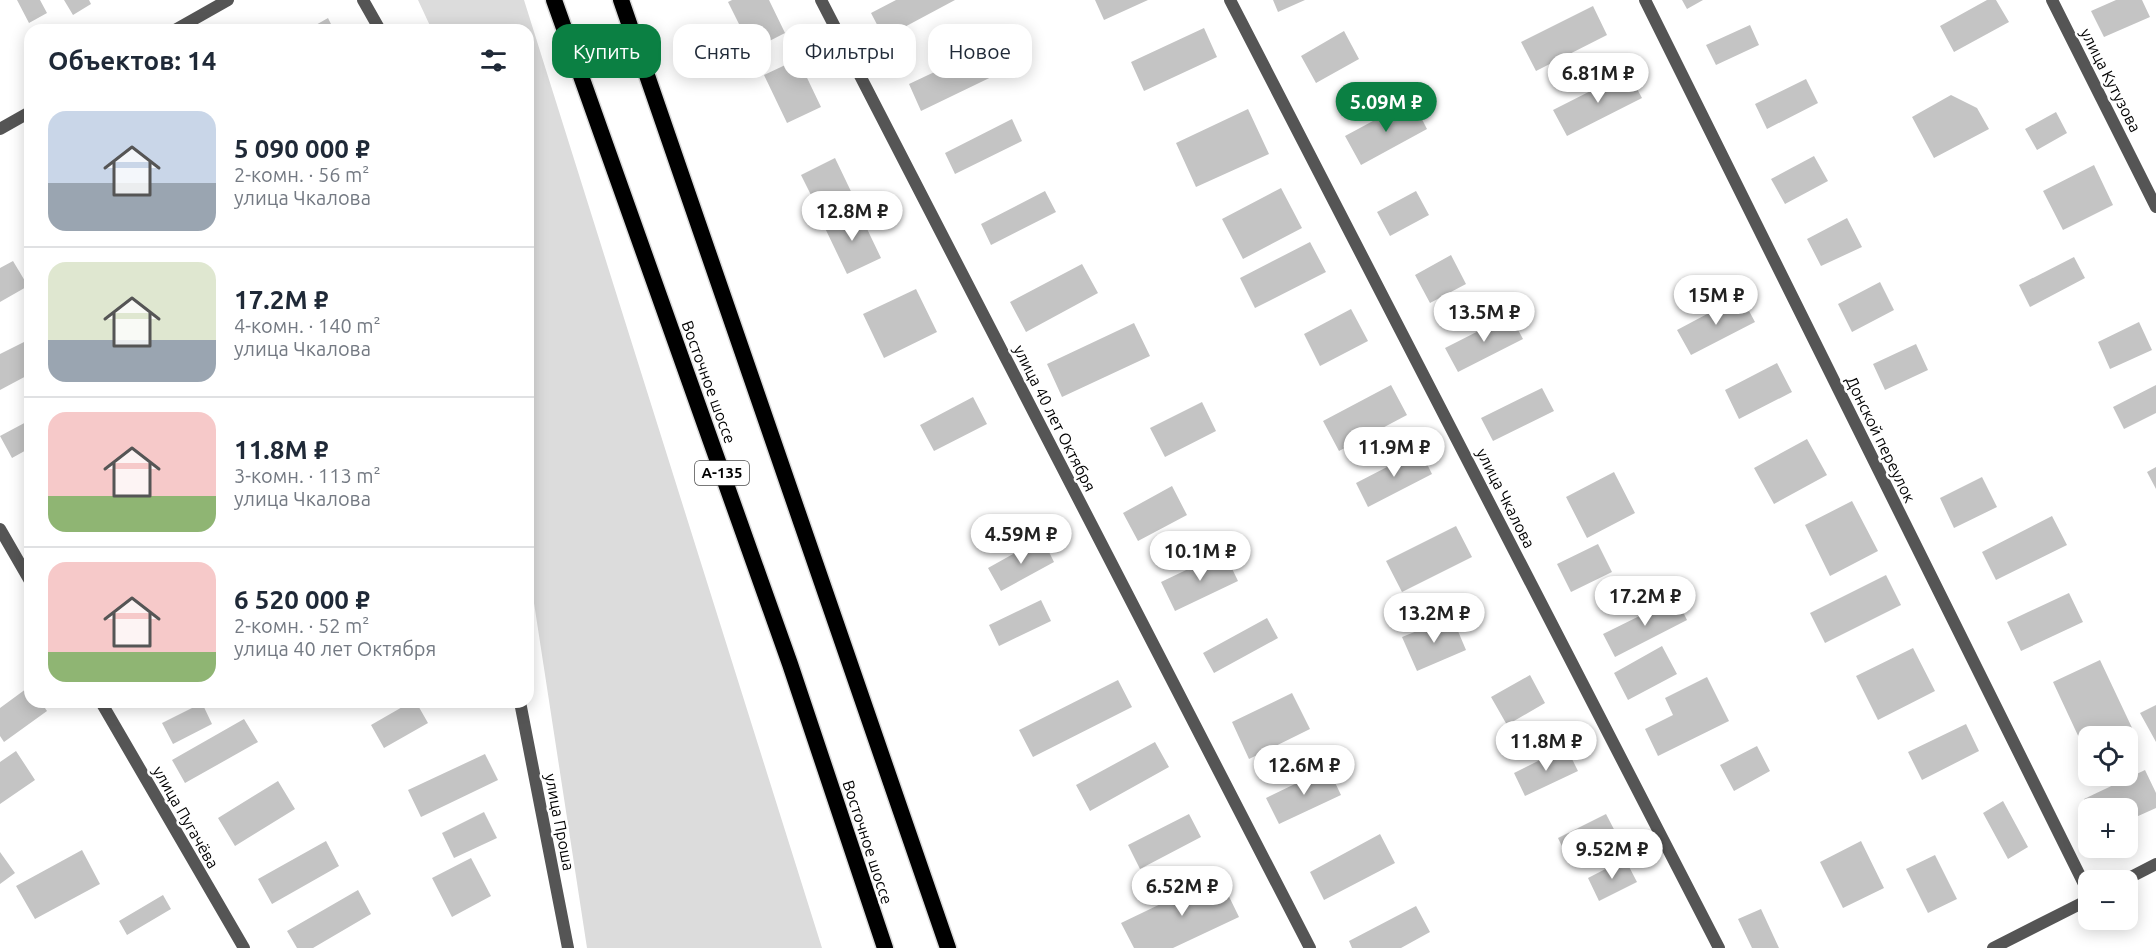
<!DOCTYPE html>
<html lang="ru">
<head>
<meta charset="utf-8">
<style>
	:root { --surface:#fff; --page:#f6f6f7; --text:#1f2937; --muted:#747a83; --line:#e0e1e3; --accent:#0b8043 }
	body { margin:0; font-family:Ubuntu,sans-serif; background:var(--page); color:var(--text); height:100vh; display:flex; flex-direction:column; font-size:22px; white-space:nowrap }
	* { box-sizing:border-box; margin:0 }
	p { font-size:20px; color:var(--muted) }
	.icon { flex:none; width:33px; height:33px; fill:none; stroke:currentColor; stroke-width:2; stroke-linecap:round; stroke-linejoin:round }
	.map { position:relative; flex:1; overflow:hidden }
	.details { position:absolute; left:24px; top:24px; width:510px; height:684px; display:flex; flex-direction:column; background:var(--surface); border-radius:18px; box-shadow:0 3px 15px #0003 }
	.details>* { flex:none }
	.top-card { position:absolute; left:552px; top:24px; width:570px; height:54px; display:flex; gap:12px }
	.controls { position:absolute; left:2078px; top:726px; display:grid; gap:12px }
	.controls a { display:grid; place-items:center; width:60px; height:60px; border-radius:12px; background:var(--surface); box-shadow:0 3px 15px #0003; font-size:30px }
	.price { position:absolute; translate:-50% -51px; padding:0 14px; border-radius:21px; background:#fff; color:#222; font-size:20px; line-height:39px; filter:drop-shadow(0 2px 3px #0008) }
	.price::after { content:''; position:absolute; left:50%; top:36px; width:18px; height:14px; margin-left:-9px; background:inherit; clip-path:polygon(0 0,100% 0,50% 100%) }
	.price.selected { background:var(--accent); color:#fff }
	ul { padding:0; list-style:none }
	li { display:flex; align-items:center; gap:18px; height:150px; padding:0 24px }
	li+li { border-top:2px solid var(--line) }
	li span { display:grid; place-items:center; flex:none; width:168px; height:120px; border-radius:18px; color:#555 }
	li>.icon { margin-inline-start:auto }
	span .icon { width:72px; height:72px; fill:#fffc; stroke-width:1 }
	li b { font-size:26px }
	h2 { display:flex; justify-content:space-between; align-items:center; height:72px; padding:0 24px; font-size:26px }
	.chip { padding:0 21px; border-radius:18px; background:var(--surface); box-shadow:0 3px 15px #0003; font-size:21px; line-height:54px }
	.chip.selected { background:var(--accent); color:#fff }
	.map>svg:first-child { display:block }
	.green { fill:#dcdcdc }
	.building { fill:#c4c4c4 }
	.lines { fill:none; stroke-linecap:round; stroke-linejoin:round }
	.trunk-casing { stroke:#dbdbdb; stroke-width:19 }
	.minor { stroke:#555; stroke-width:12 }
	.tertiary { stroke:#555; stroke-width:12 }
	.trunk { stroke:#000; stroke-width:16 }
	.labels { text-anchor:middle; stroke-width:5; stroke-linejoin:round; paint-order:stroke }
	.shield { fill:#fff; stroke:#4c4c4c; stroke-width:1.5 }
	.shield-label { font-size:15px; font-weight:bold; fill:#000 }
	.street-label { font-size:16px; fill:#000; stroke:#fff }
</style>
</head>
<body>
<div class="map">
<svg width="2156" height="948" viewBox="0 0 2156 948">
	<rect width="100%" height="100%" fill="#fff"/>
	<!-- green -->
	<path class="green" d="M418 0H524L822 948H587L528 564V30H432Z"/>
	<!-- building -->
	<path class="building" d="M17 0H40L47 13 29 23Z
		M64 0H89L91 4 73 15Z
		M732 0H769L785 33 752 50 728 2Z
		M896 0H955L884 38 871 13Z
		M1095 0H1148L1104 20Z
		M1273 0H1305L1278 12Z
		M1682 0H1703L1687 9Z
		M1987 0H1996L2009 22 1954 52 1940 26Z
		M2116 0H2142L2150 17 2104 37 2091 11Z
		M1593 6 1607 35 1536 71 1521 42Z
		M328 18 334 30H307Z
		M1750 25 1759 45 1716 65 1706 45Z
		M1204 28 1217 57 1144 91 1131 62Z
		M1344 31 1359 59 1316 83 1301 56Z
		M996 43 1008 69 921 111 909 84Z
		M798 59 821 107 787 123 764 75Z
		M1628 72 1642 98 1567 136 1553 110Z
		M1806 79 1818 103 1767 129 1755 104Z
		M1951 95 1977 108 1989 129 1934 158 1912 117Z
		M1412 100 1427 129 1361 165 1345 136Z
		M1248 109 1269 154 1196 187 1176 143Z
		M2056 112 2067 133 2037 150 2025 129Z
		M1012 119 1022 141 955 174 945 153Z
		M1814 156 1828 181 1785 204 1771 179Z
		M835 158 858 206 825 223 801 175Z
		M2094 165 2113 205 2063 230 2043 191Z
		M1281 188 1302 228 1243 259 1222 219Z
		M1045 191 1056 212 991 245 981 224Z
		M1416 191 1429 215 1390 236 1377 212Z
		M858 210 881 258 847 274 824 226Z
		M1847 218 1862 247 1821 266 1807 239Z
		M1310 242 1326 272 1255 308 1240 278Z
		M1451 255 1466 284 1430 303 1415 275Z
		M2074 257 2085 278 2030 307 2019 285Z
		M13 261 28 286 0 302V268Z
		M1082 264 1098 293 1026 332 1010 302Z
		M1880 282 1894 310 1852 332 1838 304Z
		M916 289 937 332 884 358 863 314Z
		M1741 296 1755 322 1691 355 1677 330Z
		M1351 309 1368 341 1320 366 1304 334Z
		M1510 315 1523 339 1458 372 1445 348Z
		M2139 322 2152 350 2110 369 2098 342Z
		M1134 323 1150 356 1062 397 1047 364Z
		M30 339V374L0 390V354Z
		M1916 344 1928 370 1885 390 1873 364Z
		M1777 363 1792 392 1739 419 1725 390Z
		M1391 385 1407 415 1339 451 1323 421Z
		M2156 385V413L2124 429 2113 407Z
		M1542 388 1554 411 1493 441 1481 418Z
		M973 397 987 424 934 451 920 425Z
		M1202 402 1216 431 1165 457 1150 428Z
		M30 420V448L12 458 0 436Z
		M1807 439 1827 475 1774 504 1754 468Z
		M1420 450 1432 474 1368 507 1356 483Z
		M2156 467V489L2147 472Z
		M1614 472 1635 513 1587 538 1566 497Z
		M1982 477 1997 507 1954 528 1940 498Z
		M1172 486 1187 515 1138 541 1123 513Z
		M1852 501 1878 551 1830 576 1805 525Z
		M2052 516 2067 545 1996 580 1982 552Z
		M1456 526 1472 557 1402 592 1386 561Z
		M1042 538 1054 562 1001 591 988 568Z
		M1598 544 1612 572 1571 592 1557 564Z
		M1224 552 1238 581 1175 611 1161 582Z
		M1886 575 1901 605 1825 643 1810 613Z
		M2069 593 2083 622 2021 651 2007 622Z
		M1676 598 1687 620 1615 657 1603 634Z
		M1041 600 1051 621 999 646 989 625Z
		M1452 617 1466 650 1417 671 1402 637Z
		M1267 618 1278 638 1214 673 1203 653Z
		M1662 646 1677 674 1628 700 1614 673Z
		M1913 648 1935 691 1878 720 1856 676Z
		M2100 660 2134 732 2125 736H2088V757L2053 682Z
		M1530 675 1545 703 1507 725 1491 697Z
		M1707 677 1729 721 1658 756 1645 729 1673 715 1665 698Z
		M1118 680 1132 707 1033 757 1019 730Z
		M30 686V702H41L47 711 4 742 0 736V708Z
		M1292 693 1310 729 1249 759 1232 722Z
		M411 702H416L428 723 384 748 371 725Z
		M202 703 212 724 173 744 162 723Z
		M2156 705V742L2140 713Z
		M244 719 258 742 185 783 172 760Z
		M1966 724 1979 751 1922 780 1908 752Z
		M1155 742 1169 767 1090 811 1076 785Z
		M1757 746 1770 771 1734 791 1720 765Z
		M1566 747 1578 771 1525 796 1514 773Z
		M16 751 35 780 0 804V762Z
		M485 754 498 780 421 817 408 790Z
		M1328 768 1341 795 1279 824 1266 798Z
		M2145 770 2156 793V808L2127 821V808H2089L2084 799Z
		M278 781 295 809 235 846 218 818Z
		M2003 801 2028 847 2008 859 1983 813Z
		M484 812 497 838 454 858 442 833Z
		M1189 814 1201 837 1140 869 1128 845Z
		M1606 814 1618 837 1569 861 1558 838Z
		M1380 834 1395 863 1324 900 1310 872Z
		M326 841 339 866 272 904 258 879Z
		M1861 841 1884 888 1843 908 1820 862Z
		M82 850 100 884 35 919 16 886Z
		M0 852 15 873 0 884Z
		M1935 855 1957 899 1928 913 1906 869Z
		M471 858 491 896 452 917 432 878Z
		M1625 859 1637 882 1599 901 1588 878Z
		M1219 876 1239 917 1173 948H1134L1121 923Z
		M358 890 371 914 313 948H297L287 931Z
		M163 895 171 909 127 935 119 921Z
		M1416 906 1430 932 1401 948H1352L1349 941Z
		M1761 909 1779 948H1752L1738 919Z"/>
	<g class="lines">
		<defs>
			<path id="trunk" d="M554 0 790 664 885 948
				M621 0 948 948"/>
		</defs>
		<!-- trunk casing -->
		<use href="#trunk" class="trunk-casing"/>
		<!-- minor -->
		<path class="minor" d="M363 0 380 30
			M821 0 1310 948
			M1230 0 1719 948
			M1645 0 2088 892
			M2052 0 2156 207
			M175 30 228 0
			M0 129 30 112
			M520 702 568 948"/>
		<!-- tertiary -->
		<path class="tertiary" d="M0 529 30 581
			M101 702 244 948
			M2125 880 2156 864
			M1993 948 2088 900"/>
		<!-- trunk -->
		<use href="#trunk" class="trunk"/>
	</g>
	<g class="labels">
		<!-- shield labels -->
		<rect class="shield" x="695" y="461" width="54" height="24" rx="4.5"/>
		<g class="shield-label">
			<text x="722" y="478">А-135</text>
		</g>
		<!-- street labels -->
		<g class="street-label">
			<text transform="translate(2111 80) rotate(63)" y="6">улица Кутузова</text>
			<text transform="translate(709 382) rotate(70)" y="6">Восточное шоссе</text>
			<text transform="translate(1055 418) rotate(63)" y="6">улица 40 лет Октября</text>
			<text transform="translate(1881 439) rotate(64)" y="6">Донской переулок</text>
			<text transform="translate(1506 498) rotate(63)" y="6">улица Чкалова</text>
			<text transform="translate(186 817) rotate(60)" y="6">улица Пугачёва</text>
			<text transform="translate(560 822) rotate(79)" y="6">улица Проша</text>
			<text transform="translate(868 842) rotate(72)" y="6">Восточное шоссе</text>
		</g>
	</g>
</svg>
<div class="controls">
<a><svg class="icon" aria-label="locate" viewBox="0 0 24 24"><circle cx="12" cy="12" r="6"/><path d="M12 2v4M12 18v4M2 12h4M18 12h4"/></svg></a>
<a>+</a>
<a>−</a>
</div>
<b class="price" style="left:1598px;top:104px">6.81M ₽</b>
<b class="price selected" style="left:1386px;top:133px">5.09M ₽</b>
<b class="price" style="left:852px;top:242px">12.8M ₽</b>
<b class="price" style="left:1716px;top:326px">15M ₽</b>
<b class="price" style="left:1484px;top:343px">13.5M ₽</b>
<b class="price" style="left:1394px;top:478px">11.9M ₽</b>
<b class="price" style="left:1021px;top:565px">4.59M ₽</b>
<b class="price" style="left:1200px;top:582px">10.1M ₽</b>
<b class="price" style="left:1645px;top:627px">17.2M ₽</b>
<b class="price" style="left:1434px;top:644px">13.2M ₽</b>
<b class="price" style="left:1546px;top:772px">11.8M ₽</b>
<b class="price" style="left:1304px;top:796px">12.6M ₽</b>
<b class="price" style="left:1612px;top:880px">9.52M ₽</b>
<b class="price" style="left:1182px;top:917px">6.52M ₽</b>
<div class="top-card">
<a class="chip selected">Купить</a>
<a class="chip">Снять</a>
<a class="chip">Фильтры</a>
<a class="chip">Новое</a>
</div>
<section class="details">
<h2>Объектов: 14<svg class="icon" aria-label="filters" viewBox="0 0 24 24"><path d="M4 7h16M4 17h16"/><circle cx="9" cy="7" r="2"/><circle cx="15" cy="17" r="2"/></svg></h2>
<ul>
<li><span style="background:linear-gradient(#c9d6e8 60%,#9aa5b1 0)"><svg class="icon" aria-label="home" viewBox="0 0 24 24"><path d="M3 11l9-7 9 7M6 9v11h12V9"/></svg></span><div><b>5 090 000 ₽</b><p>2-комн. · 56 m²</p><p>улица Чкалова</p></div></li>
<li><span style="background:linear-gradient(#dfe7d0 65%,#9aa5b1 0)"><svg class="icon" aria-label="home" viewBox="0 0 24 24"><path d="M3 11l9-7 9 7M6 9v11h12V9"/></svg></span><div><b>17.2M ₽</b><p>4-комн. · 140 m²</p><p>улица Чкалова</p></div></li>
<li><span style="background:linear-gradient(#f6c9c9 70%,#8fb573 0)"><svg class="icon" aria-label="home" viewBox="0 0 24 24"><path d="M3 11l9-7 9 7M6 9v11h12V9"/></svg></span><div><b>11.8M ₽</b><p>3-комн. · 113 m²</p><p>улица Чкалова</p></div></li>
<li><span style="background:linear-gradient(#f6c9c9 75%,#8fb573 0)"><svg class="icon" aria-label="home" viewBox="0 0 24 24"><path d="M3 11l9-7 9 7M6 9v11h12V9"/></svg></span><div><b>6 520 000 ₽</b><p>2-комн. · 52 m²</p><p>улица 40 лет Октября</p></div></li>
</ul>
</section>
</div>
</body>
</html>
